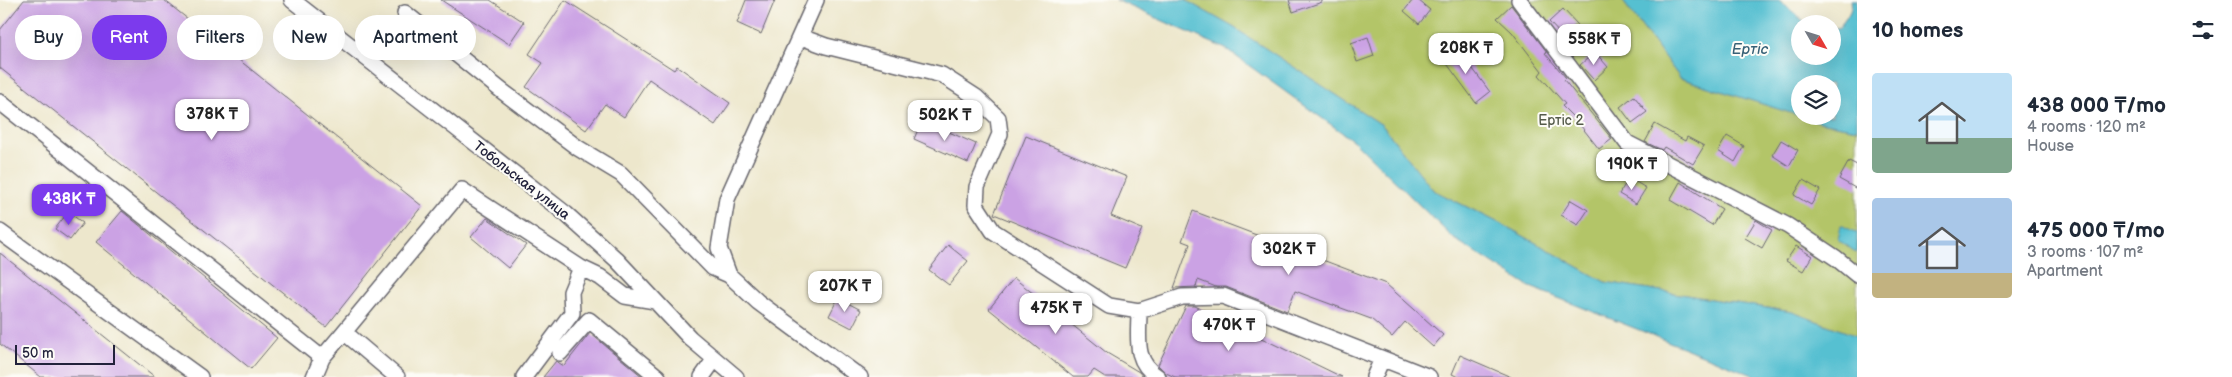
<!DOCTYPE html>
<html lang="en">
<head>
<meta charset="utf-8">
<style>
	:root { --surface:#fff; --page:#f6f6f7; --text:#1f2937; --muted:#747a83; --accent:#7c3aed }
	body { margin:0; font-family:"Balsamiq Sans",sans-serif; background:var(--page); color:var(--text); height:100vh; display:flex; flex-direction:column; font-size:19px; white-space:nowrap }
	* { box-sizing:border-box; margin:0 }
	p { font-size:16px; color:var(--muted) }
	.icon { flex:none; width:28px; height:28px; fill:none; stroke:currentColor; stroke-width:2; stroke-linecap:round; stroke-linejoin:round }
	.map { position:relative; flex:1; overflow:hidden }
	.drawer { display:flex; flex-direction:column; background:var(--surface); width:375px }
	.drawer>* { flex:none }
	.guide { position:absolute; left:15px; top:15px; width:475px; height:45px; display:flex; gap:10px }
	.needle { width:32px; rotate:129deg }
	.tools { position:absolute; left:1791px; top:15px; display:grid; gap:10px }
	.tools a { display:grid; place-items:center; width:50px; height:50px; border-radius:50%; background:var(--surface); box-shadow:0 5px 20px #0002; font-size:25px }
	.scale { position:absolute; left:15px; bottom:12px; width:100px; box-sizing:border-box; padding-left:5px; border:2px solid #22223b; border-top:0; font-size:14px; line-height:18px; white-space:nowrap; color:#22223b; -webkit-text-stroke:4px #fdfcf7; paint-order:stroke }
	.price { position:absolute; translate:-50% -42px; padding:0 11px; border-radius:10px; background:#fff; color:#222; font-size:16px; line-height:32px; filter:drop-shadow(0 1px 2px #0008) }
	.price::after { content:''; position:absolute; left:50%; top:30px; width:15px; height:11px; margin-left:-8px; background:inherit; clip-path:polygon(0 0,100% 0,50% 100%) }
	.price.active { background:var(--accent); color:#fff }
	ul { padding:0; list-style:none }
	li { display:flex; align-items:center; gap:15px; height:125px; padding:0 15px }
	li span { display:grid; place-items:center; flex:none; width:140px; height:100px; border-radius:5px; color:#555 }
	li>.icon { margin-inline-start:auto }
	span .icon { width:60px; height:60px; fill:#fffc; stroke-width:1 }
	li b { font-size:21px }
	h2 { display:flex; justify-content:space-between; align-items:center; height:60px; padding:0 15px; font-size:21px }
	.tag { padding:0 18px; border-radius:22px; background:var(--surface); box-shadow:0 5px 20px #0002; font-size:18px; line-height:45px }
	.tag.active { background:var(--accent); color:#fff }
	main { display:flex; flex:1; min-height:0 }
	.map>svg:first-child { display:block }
	.green { fill:#b3c568; stroke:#6a7452 }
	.water { fill:#56c0d1; stroke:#3c7186 }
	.building { fill:#cba2e4 }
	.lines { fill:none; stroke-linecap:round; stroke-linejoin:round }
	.minor-casing { stroke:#69676e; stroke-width:18 }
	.minor { stroke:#fff; stroke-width:15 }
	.labels { text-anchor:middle; stroke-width:4; stroke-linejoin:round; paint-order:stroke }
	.park-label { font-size:14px; fill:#555b4b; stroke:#fdfcf7 }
	.street-label { font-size:14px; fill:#22223b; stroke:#fdfcf7 }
	.water-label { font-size:15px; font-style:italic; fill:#376177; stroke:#fdfcf7 }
</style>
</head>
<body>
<main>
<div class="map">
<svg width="1857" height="377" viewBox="0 0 1857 377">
	<rect width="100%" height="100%" fill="#fdfcf7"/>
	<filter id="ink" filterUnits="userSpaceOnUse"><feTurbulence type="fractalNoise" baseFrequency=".02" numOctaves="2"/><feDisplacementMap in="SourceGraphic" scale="10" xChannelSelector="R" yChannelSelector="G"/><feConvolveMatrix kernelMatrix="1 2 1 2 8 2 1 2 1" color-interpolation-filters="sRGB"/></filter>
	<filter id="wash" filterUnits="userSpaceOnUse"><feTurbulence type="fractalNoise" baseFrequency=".0096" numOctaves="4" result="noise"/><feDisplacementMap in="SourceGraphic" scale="20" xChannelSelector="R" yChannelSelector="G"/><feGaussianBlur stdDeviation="1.12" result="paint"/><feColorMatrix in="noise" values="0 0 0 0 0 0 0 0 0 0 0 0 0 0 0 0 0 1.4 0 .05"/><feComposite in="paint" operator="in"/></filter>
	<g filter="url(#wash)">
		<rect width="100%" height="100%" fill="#ede7cc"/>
		<!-- green -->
		<path class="green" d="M1185 0H1622L1680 78 1820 122 1857 129V336L1792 312 1605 282 1511 229 1433 190 1382 125 1233 27Z"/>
		<!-- water -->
		<path class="water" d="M1116 0H1185L1233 27 1382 125 1433 190 1511 229 1605 282 1792 312 1857 336V377H1758L1528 286 1453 238 1355 142 1226 49Z
			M1622 0H1779L1807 24H1800V56H1832L1833 28H1839C1844 20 1854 11 1851 0H1857V129L1820 122 1801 116H1832V84H1800V116L1680 78Z
			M1841 225 1857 233V253L1838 240Z"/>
		<g id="blocks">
			<!-- building -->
			<path class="building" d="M24 0H164L422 206 326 327 0 68V30Z
				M441 0H490L524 22 509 44Z
				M565 0 674 70 677 66 730 103 715 125 649 79 624 117 605 104 586 130 526 87 543 63 529 54Z
				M746 0H775L761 34 737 23Z
				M1289 0H1322V2L1293 12Z
				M1413 0H1418L1430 10 1419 24 1404 11Z
				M1511 5 1547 52 1545 53 1566 78 1564 80 1612 139 1599 149 1577 121 1562 106 1565 104 1539 75 1542 71 1512 32 1497 18Z
				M1563 9 1577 24 1563 37 1549 22Z
				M1368 37 1374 56 1357 62 1351 43Z
				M1456 46 1490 92 1476 103 1442 57Z
				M1595 52 1608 67 1594 80 1580 65Z
				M1634 96 1647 112 1632 123 1620 107Z
				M922 120 976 144 968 163 914 139Z
				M1655 124 1685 141 1687 137 1704 146 1693 164 1664 147 1662 150 1645 142Z
				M1026 136 1127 177 1111 216 1142 229 1125 268 994 214Z
				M1727 136 1744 146 1735 162 1718 151Z
				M1781 140 1798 150 1789 166 1772 155Z
				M1849 161 1857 165V189L1839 179Z
				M1629 178 1646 188 1636 204 1619 194Z
				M1803 180 1820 190 1811 205 1794 195Z
				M1680 182 1722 209 1712 225 1670 200Z
				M1571 200 1588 210 1578 225 1561 215Z
				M122 211 277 338 251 369 96 242Z
				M1193 211 1386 284 1443 335 1433 347 1405 322 1392 337 1371 319 1295 291 1287 311 1226 287H1216L1198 280 1196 287 1174 288 1190 244 1182 241Z
				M68 212 83 223 70 240 55 229Z
				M487 218 526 245 508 268 471 237Z
				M1756 220 1772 230 1762 248 1745 238Z
				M948 245 968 261 949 285 929 270Z
				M1796 246 1812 256 1803 271 1786 261Z
				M0 253 155 377H41L0 344Z
				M1014 278 1107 353 1139 372 1143 377H1105L1094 370 1088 377H1073L989 309Z
				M838 298 861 310 852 328 829 316Z
				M1186 306H1195L1342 377H1175L1166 373 1158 365Z
				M590 333 643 377H543L556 361 564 366Z
				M1460 355 1511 377H1458L1452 374Z"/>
		</g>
	</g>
	<g filter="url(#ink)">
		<use href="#blocks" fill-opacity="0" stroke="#69676e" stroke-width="1"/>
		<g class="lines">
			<defs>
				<path id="minor" d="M292 0 566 214 617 260 690 338 736 377
					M816 0 727 199 719 248 729 275 758 302 860 377
					M1519 0 1627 143 1788 226 1836 258 1857 275
					M405 13 502 91 578 148 621 174 713 268 729 275
					M801 37 826 46 942 75 976 97 998 118 1000 134 977 187 976 205 993 231 1109 306 1139 311 1182 297 1223 296 1429 377
					M0 102 322 358
					M0 232 200 377
					M581 268 600 277 625 296 655 301
					M1139 311C1139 338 1133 361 1158 377
					M560 353 589 320 658 377
					M314 377 322 358 344 332
					M397 377 344 332 462 190 581 268 571 292 572 313 524 377
					M702 377 714 360
					M1374 377 1382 359"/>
			</defs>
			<!-- minor casing -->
			<use href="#minor" class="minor-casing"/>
			<!-- minor -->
			<use href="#minor" class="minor"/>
		</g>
	</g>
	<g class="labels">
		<!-- park labels -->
		<g class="park-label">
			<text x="1561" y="125">Ертіс 2</text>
		</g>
		<!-- street labels -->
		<g class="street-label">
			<text transform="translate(522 180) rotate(38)" y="5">Тобольская улица</text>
		</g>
		<!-- water labels -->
		<g class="water-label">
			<text x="1750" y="54">Ертіс</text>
		</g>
	</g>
</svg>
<div class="tools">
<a><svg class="needle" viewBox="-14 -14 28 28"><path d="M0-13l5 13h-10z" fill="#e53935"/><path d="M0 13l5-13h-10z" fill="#747a83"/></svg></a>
<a><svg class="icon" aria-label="layers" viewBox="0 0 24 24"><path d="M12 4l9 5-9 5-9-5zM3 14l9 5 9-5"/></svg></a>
</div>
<div class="scale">50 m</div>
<b class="price" style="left:1594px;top:66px">558K ₸</b>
<b class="price" style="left:1466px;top:75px">208K ₸</b>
<b class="price" style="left:212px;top:141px">378K ₸</b>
<b class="price" style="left:945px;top:142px">502K ₸</b>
<b class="price" style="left:1632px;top:191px">190K ₸</b>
<b class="price active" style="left:69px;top:226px">438K ₸</b>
<b class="price" style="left:1289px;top:276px">302K ₸</b>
<b class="price" style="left:845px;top:313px">207K ₸</b>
<b class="price" style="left:1056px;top:335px">475K ₸</b>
<b class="price" style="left:1229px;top:352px">470K ₸</b>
<div class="guide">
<a class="tag">Buy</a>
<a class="tag active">Rent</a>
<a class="tag">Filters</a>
<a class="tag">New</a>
<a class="tag">Apartment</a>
</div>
</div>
<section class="drawer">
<h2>10 homes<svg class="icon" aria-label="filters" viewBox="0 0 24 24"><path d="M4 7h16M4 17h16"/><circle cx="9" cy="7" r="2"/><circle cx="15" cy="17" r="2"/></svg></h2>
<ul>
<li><span style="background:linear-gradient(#bfe0f5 65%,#7fa58c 0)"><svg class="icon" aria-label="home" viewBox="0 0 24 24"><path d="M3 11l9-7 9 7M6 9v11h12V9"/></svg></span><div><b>438 000 ₸/mo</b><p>4 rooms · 120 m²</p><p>House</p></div></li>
<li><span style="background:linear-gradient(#a9c7e8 75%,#c2b280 0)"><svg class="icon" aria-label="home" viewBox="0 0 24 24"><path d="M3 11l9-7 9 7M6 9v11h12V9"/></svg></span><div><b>475 000 ₸/mo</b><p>3 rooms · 107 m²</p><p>Apartment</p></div></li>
</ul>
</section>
</main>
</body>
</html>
